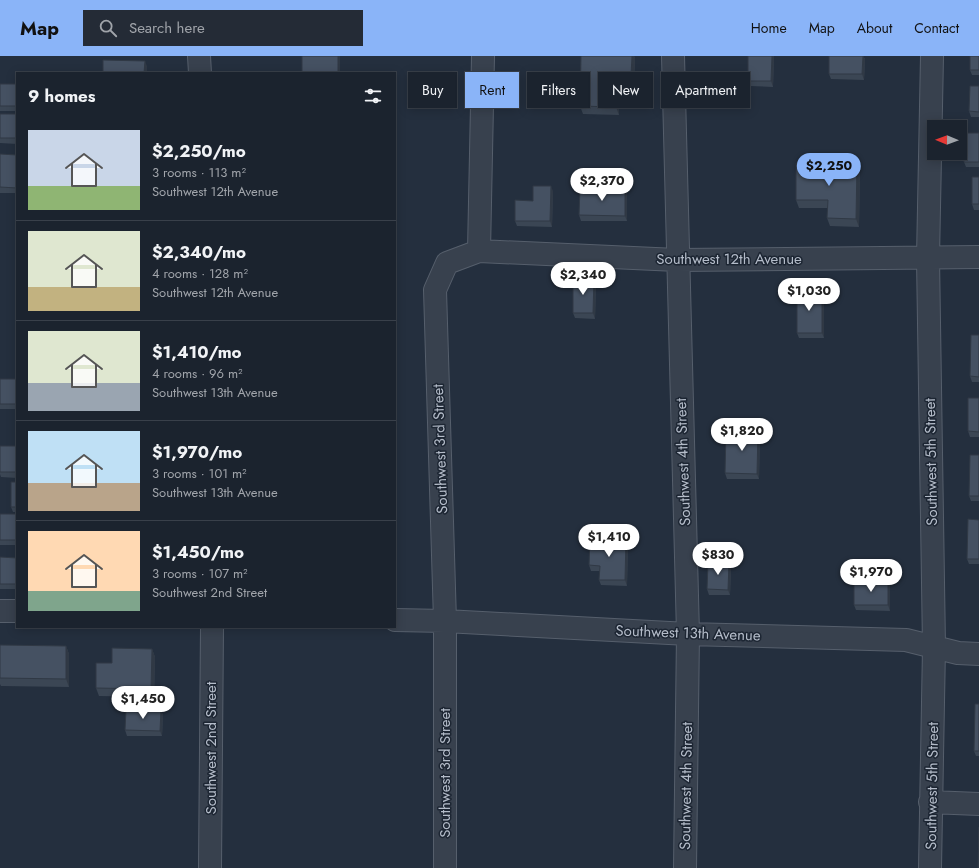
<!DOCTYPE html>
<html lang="en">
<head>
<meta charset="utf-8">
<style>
	:root { --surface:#1b232e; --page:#242b36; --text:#f1f3f6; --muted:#a0a4aa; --line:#39404a; --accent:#8ab4f8 }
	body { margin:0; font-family:Jost,sans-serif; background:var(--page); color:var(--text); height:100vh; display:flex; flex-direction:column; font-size:15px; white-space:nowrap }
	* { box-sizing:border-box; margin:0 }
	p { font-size:13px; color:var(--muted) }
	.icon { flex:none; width:22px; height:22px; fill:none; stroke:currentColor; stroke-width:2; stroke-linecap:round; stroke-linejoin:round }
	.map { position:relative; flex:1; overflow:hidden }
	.details { position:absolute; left:16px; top:16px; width:380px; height:556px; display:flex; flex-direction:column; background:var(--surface); border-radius:0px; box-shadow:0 2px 10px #0003,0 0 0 1px var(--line) }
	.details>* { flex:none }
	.hud { position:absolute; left:408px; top:16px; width:380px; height:36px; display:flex; gap:8px }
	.needle { width:26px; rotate:271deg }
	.tools { position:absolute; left:927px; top:64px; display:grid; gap:8px }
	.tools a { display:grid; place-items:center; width:40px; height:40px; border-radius:0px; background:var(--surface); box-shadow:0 2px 10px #0003,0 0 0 1px var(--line); font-size:20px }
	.price { position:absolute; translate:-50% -34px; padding:0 9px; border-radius:14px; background:#fff; color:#222; font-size:13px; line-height:26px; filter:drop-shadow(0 1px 2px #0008) }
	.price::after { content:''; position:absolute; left:50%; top:24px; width:12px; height:9px; margin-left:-6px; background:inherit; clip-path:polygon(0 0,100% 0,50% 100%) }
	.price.selected { background:var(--accent); color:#111 }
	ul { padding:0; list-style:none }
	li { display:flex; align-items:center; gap:12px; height:100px; padding:0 12px }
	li+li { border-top:1px solid var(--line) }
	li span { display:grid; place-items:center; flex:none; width:112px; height:80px; border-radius:0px; color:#555 }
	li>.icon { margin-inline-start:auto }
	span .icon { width:48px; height:48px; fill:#fffc; stroke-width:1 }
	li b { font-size:17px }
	h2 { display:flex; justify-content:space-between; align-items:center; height:48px; padding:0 12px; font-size:17px }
	.tag { padding:0 14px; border-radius:0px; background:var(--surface); box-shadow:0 2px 10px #0003,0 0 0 1px var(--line); font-size:14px; line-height:36px }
	.tag.selected { background:var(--accent); color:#111 }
	header { display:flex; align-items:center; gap:24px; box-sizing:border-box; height:56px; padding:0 20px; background:var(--accent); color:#111 }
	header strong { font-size:19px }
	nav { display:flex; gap:22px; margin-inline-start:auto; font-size:14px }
	.search { width:280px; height:36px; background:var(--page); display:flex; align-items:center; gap:10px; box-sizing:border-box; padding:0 14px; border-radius:0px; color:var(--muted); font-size:15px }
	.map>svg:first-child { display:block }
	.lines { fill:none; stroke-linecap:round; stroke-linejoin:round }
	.street-casing { stroke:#565f6c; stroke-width:24 }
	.street { stroke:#38414e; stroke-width:22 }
	.wall { fill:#3b4654 }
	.shaded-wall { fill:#303945 }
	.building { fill:#455162; stroke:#303945 }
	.labels { text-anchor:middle; stroke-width:3; stroke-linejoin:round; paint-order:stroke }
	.street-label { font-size:15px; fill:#b4bcc9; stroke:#1d2633 }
</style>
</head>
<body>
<header>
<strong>Map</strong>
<div class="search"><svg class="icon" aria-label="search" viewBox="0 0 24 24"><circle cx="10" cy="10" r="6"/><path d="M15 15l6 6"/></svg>Search here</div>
<nav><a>Home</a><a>Map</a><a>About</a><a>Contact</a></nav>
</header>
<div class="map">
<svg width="979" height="812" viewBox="0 0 979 812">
	<rect width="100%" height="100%" fill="#242f3e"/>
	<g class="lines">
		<defs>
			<path id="street" d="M199 0 200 17
				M673 0 688 578 685 812
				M479 195 677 204 979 201
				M0 555H17
				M395 564 445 565 688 578 906 584 958 597 979 598
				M930 746 979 748
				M210 812 212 571
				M445 812V565L435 234 447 207 479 195 483 0
				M930 812 934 591 928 202 932 0"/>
		</defs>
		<!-- street casing -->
		<use href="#street" class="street-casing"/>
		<!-- street -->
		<use href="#street" class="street"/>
	</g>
	<!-- wall -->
	<path class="wall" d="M581 0H634L635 2 634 28H619V59L583 58 580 50Z
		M748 0H774L773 31 750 30 748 25Z
		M829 0H863L865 3 864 24 831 23 829 18Z
		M979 0V19H972L970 14Z
		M0 28H17V55H0Z
		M979 30V61H971L969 55Z
		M0 58H17V88L0 87Z
		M979 77V111H966L964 106Z
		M0 98 17 99V137H0Z
		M860 116 859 171 830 170 827 162 828 152H799L796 144Z
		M979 121V154H974L972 148Z
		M625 132 627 138V165H581L579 159Z
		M553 135 552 171 517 170 515 165 533 145Z
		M594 223 596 228 595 263 575 262 573 257Z
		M822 235 824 240V282H799L797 277Z
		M979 279V326H972L970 320Z
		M0 323H17V353H0Z
		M979 342V381H970L968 375Z
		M760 380 759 423H727L725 417Z
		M0 390H17V422L1 421 0 418Z
		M979 399V445H971L969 440Z
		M17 426V456H13L11 451Z
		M0 458H17V489H0Z
		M979 464V508H969L967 503Z
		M628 489 627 530 601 529 599 524 600 515H591L589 509Z
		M0 501 17 502V533H0Z
		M731 513 730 539H709L707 533Z
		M890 530V555L856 554 854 549Z
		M0 589 66 590 69 598V631L1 630 0 628Z
		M152 593 155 601 154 641 99 640 96 632 112 607Z
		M979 648V700H976L974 695Z
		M161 654 163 659 162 680H127L125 674Z"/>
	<!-- shaded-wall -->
	<path class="shaded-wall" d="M338 0H340V17H338Z
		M632 0H634L635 2 634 28 631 20Z
		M772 0H774L773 31 771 25Z
		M863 0 865 3 864 24 862 18Z
		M145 5 147 10V17H144Z
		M617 20 619 28V59L616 51Z
		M857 108 860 116 859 171 856 163Z
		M551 130 553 135 552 171 550 165Z
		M625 132 627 138V165L625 160Z
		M594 223 596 228 595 263 593 257Z
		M822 235 824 240V282L822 277Z
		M758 375 760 380 759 423 757 418Z
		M626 483 628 489 627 530 625 524Z
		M729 507 731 513 730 539 728 534Z
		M888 525 890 530V555L888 549Z
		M66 590 69 598V631L66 623Z
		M152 593 155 601 154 641 151 633Z
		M161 654 163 659 162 680 160 675Z"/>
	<!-- building -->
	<path class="building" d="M302 0H338V17H302Z
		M581 0H632L631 20H617L616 51 580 50Z
		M748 0H772L771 25H748Z
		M829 0H863L862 18H829Z
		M970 0H979V14H970Z
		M103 4 145 5 144 17H103Z
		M0 28H17V50H0Z
		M970 30H979V56L969 55Z
		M0 58H17V82H0Z
		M964 77H979V106H964Z
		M0 98 17 99V132L0 131Z
		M796 107 857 108 856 163 827 162 828 144H796Z
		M972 121H979V148H972Z
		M533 130H551L550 165H515V144L533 145Z
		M580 131 625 132V160L579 159Z
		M573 222 594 223 593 257H573Z
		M797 234 822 235V277H797Z
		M971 279H979V321L970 320Z
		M0 323H17V348H0Z
		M968 342H979V376L968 375Z
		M726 374 758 375 757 418 725 417Z
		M0 390H17V416H0Z
		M970 399H979V440H969Z
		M11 426H17V451H11Z
		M0 458H17V484H0Z
		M968 463 979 464V503H967Z
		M590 483H626L625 524H599L600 510 589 509Z
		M0 501 17 502V528H0Z
		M708 507H729L728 534 707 533Z
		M854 524 888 525V549H854Z
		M0 589 66 590V623L0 622Z
		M112 592 152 593 151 633 96 632V607H112Z
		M975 648H979V695H974Z
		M126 653 161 654 160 675 125 674Z
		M979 771V812H978Z"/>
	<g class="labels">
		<!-- street labels -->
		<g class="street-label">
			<text x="729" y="208">Southwest 12th Avenue</text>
			<text transform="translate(440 393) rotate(-92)" y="5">Southwest 3rd Street</text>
			<text transform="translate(683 406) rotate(-92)" y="5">Southwest 4th Street</text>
			<text transform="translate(931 406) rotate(-91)" y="5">Southwest 5th Street</text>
			<text transform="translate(688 577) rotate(2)" y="5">Southwest 13th Avenue</text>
			<text transform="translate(211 692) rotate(-90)" y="5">Southwest 2nd Street</text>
			<text transform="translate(445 717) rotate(-90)" y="5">Southwest 3rd Street</text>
			<text transform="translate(686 730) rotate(-89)" y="5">Southwest 4th Street</text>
			<text transform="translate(932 730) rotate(-89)" y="5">Southwest 5th Street</text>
		</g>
	</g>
</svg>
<div class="tools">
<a><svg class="needle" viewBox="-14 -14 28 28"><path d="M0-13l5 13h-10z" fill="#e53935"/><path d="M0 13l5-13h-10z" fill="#a0a4aa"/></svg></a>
</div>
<b class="price selected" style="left:829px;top:131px">$2,250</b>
<b class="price" style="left:602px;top:146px">$2,370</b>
<b class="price" style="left:583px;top:240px">$2,340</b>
<b class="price" style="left:809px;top:256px">$1,030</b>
<b class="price" style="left:742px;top:396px">$1,820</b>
<b class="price" style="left:609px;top:502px">$1,410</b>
<b class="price" style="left:718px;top:520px">$830</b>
<b class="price" style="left:871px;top:537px">$1,970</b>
<b class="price" style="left:143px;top:664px">$1,450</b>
<div class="hud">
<a class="tag">Buy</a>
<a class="tag selected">Rent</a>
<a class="tag">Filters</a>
<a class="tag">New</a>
<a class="tag">Apartment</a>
</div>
<section class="details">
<h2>9 homes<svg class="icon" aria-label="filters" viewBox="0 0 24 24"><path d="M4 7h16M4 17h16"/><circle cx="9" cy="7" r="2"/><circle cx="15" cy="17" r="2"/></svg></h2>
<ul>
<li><span style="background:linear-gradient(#c9d6e8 70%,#8fb573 0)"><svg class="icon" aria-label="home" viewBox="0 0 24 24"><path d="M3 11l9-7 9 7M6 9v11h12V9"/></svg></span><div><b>$2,250/mo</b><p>3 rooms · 113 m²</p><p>Southwest 12th Avenue</p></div></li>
<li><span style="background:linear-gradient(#dfe7d0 70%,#c2b280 0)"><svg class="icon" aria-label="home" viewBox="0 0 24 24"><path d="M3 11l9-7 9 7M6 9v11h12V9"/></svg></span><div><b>$2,340/mo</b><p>4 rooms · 128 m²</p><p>Southwest 12th Avenue</p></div></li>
<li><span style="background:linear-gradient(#dfe7d0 65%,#9aa5b1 0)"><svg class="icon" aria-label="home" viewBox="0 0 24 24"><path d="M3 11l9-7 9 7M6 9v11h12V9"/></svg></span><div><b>$1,410/mo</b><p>4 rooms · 96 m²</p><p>Southwest 13th Avenue</p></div></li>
<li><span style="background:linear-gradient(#bfe0f5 65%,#b9a48a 0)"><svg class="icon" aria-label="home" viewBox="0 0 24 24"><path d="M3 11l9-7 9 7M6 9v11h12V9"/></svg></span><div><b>$1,970/mo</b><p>3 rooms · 101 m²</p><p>Southwest 13th Avenue</p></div></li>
<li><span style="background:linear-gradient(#ffd9b3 75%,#7fa58c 0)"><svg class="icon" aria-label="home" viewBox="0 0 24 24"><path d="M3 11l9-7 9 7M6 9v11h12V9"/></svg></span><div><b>$1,450/mo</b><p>3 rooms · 107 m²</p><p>Southwest 2nd Street</p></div></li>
</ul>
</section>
</div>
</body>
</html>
